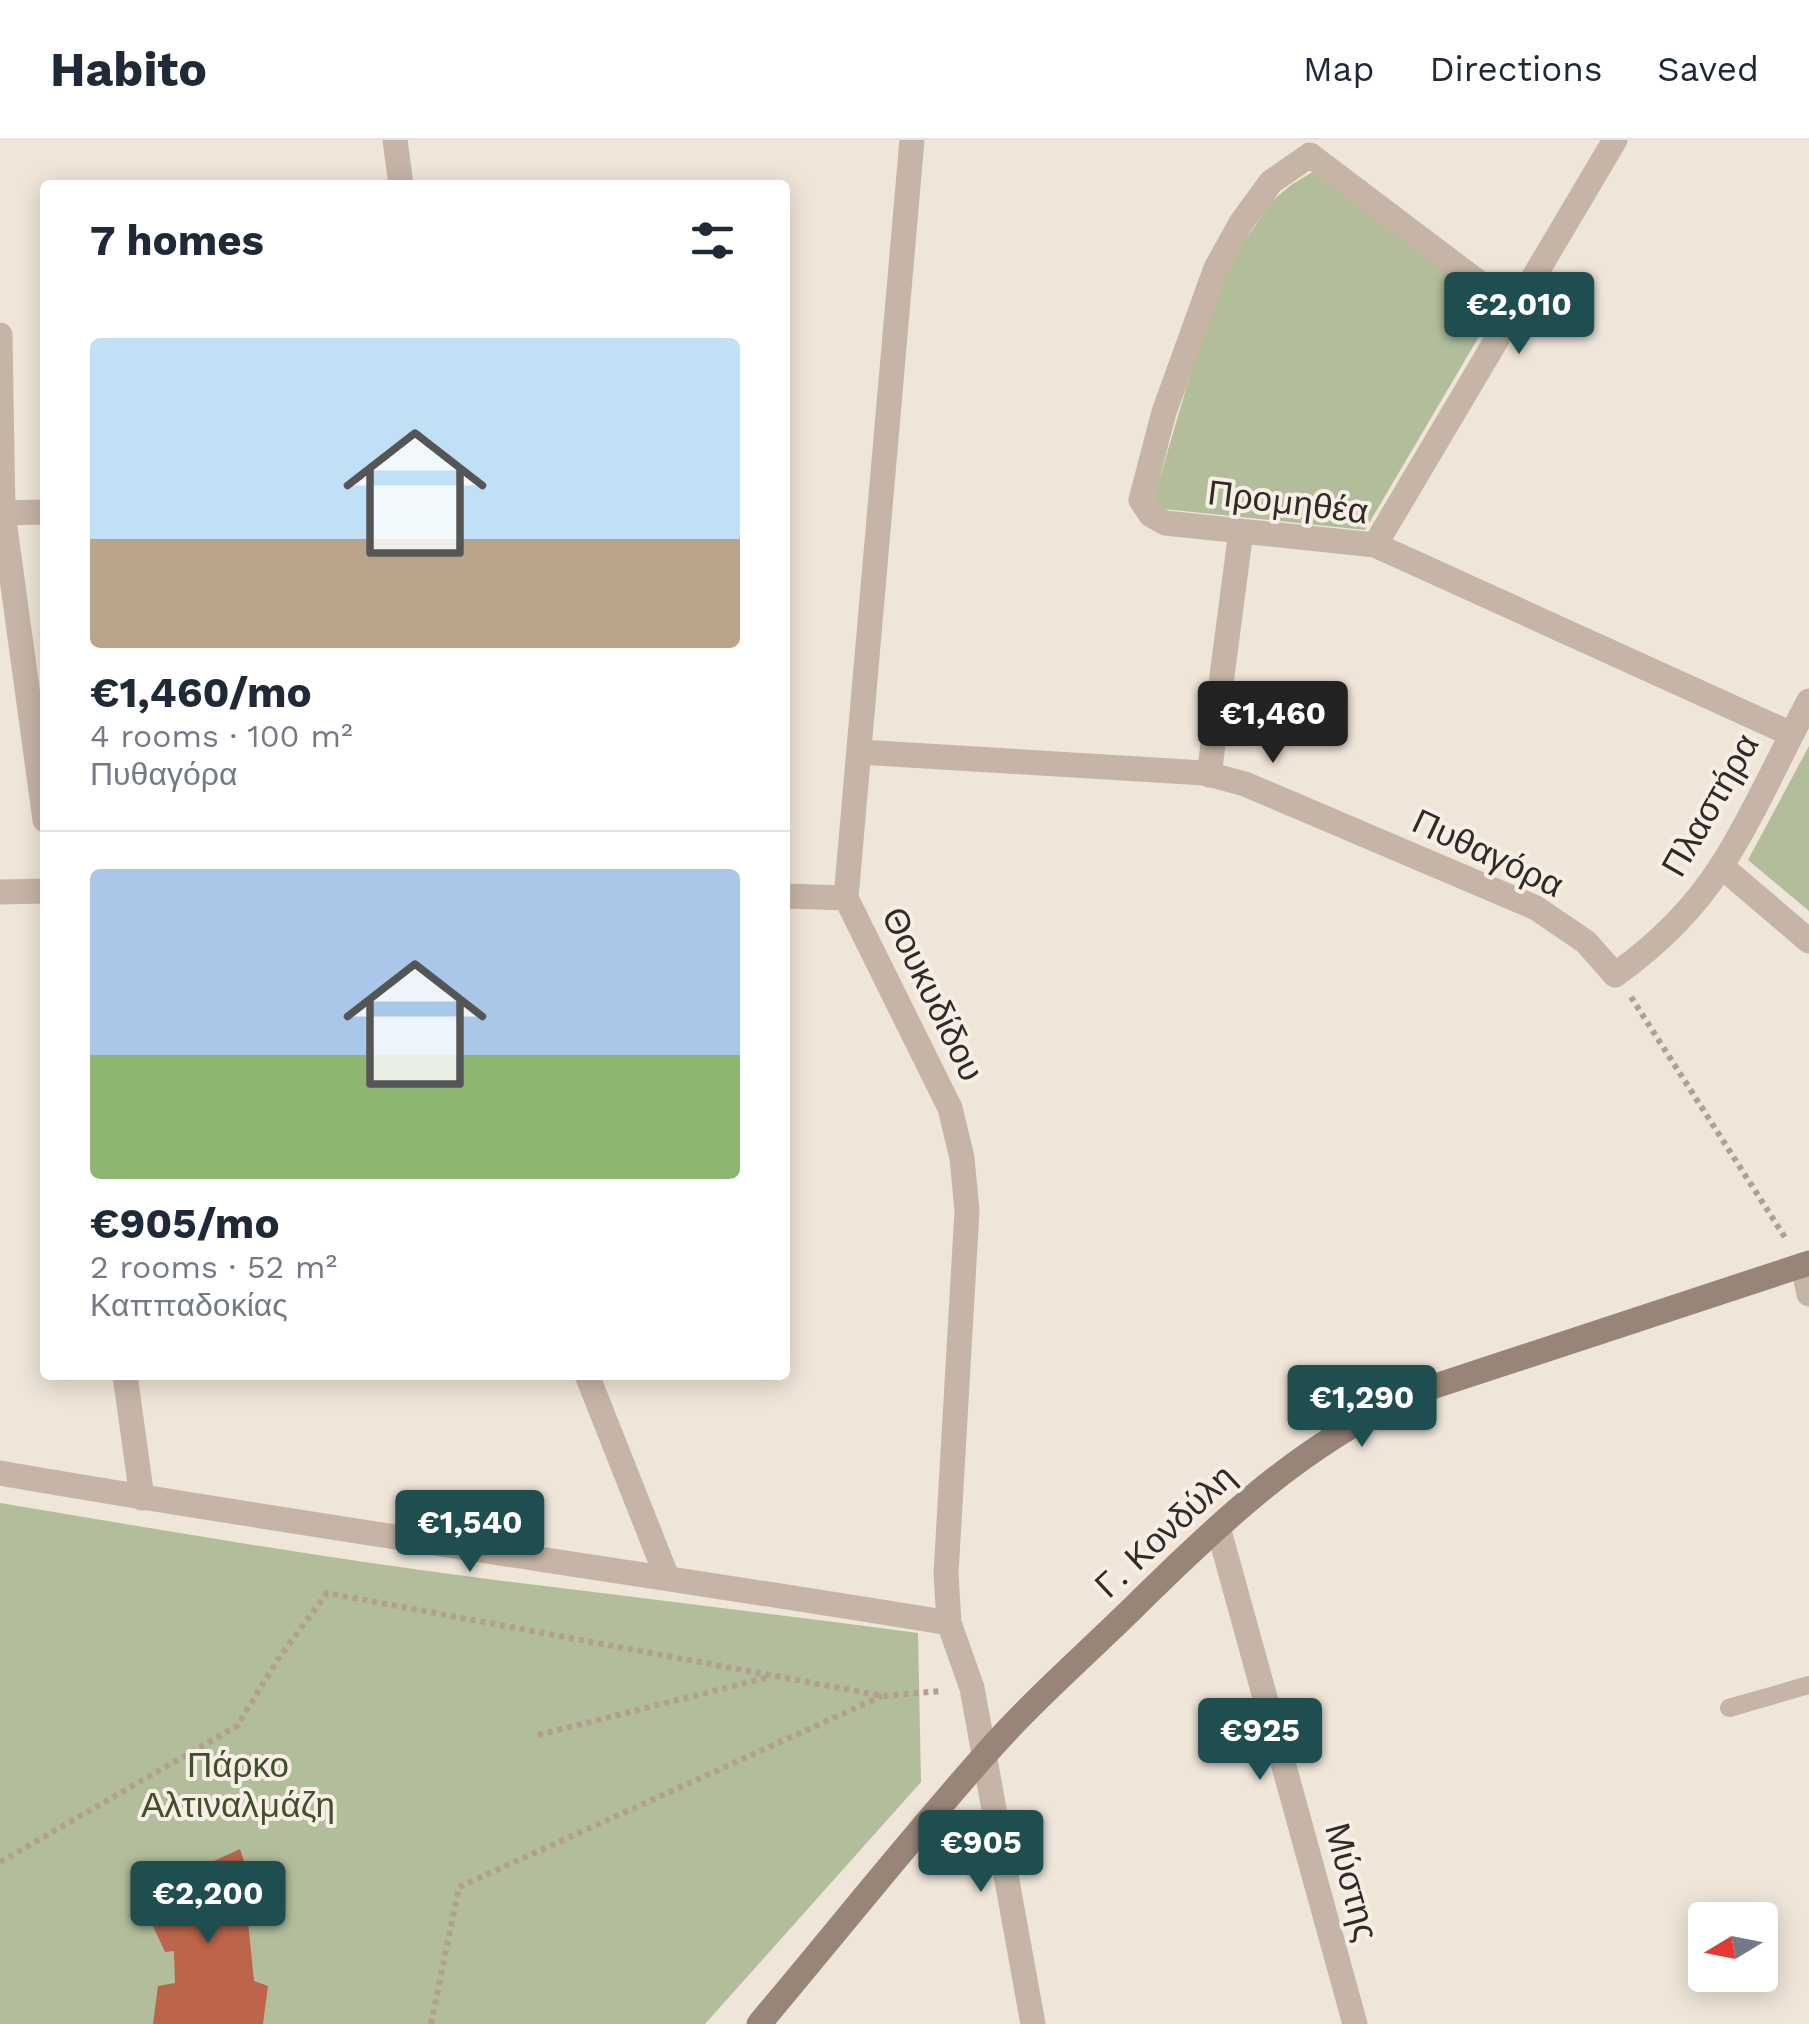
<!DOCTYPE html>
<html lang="en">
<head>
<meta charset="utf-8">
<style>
	:root { --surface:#fff; --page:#f6f6f7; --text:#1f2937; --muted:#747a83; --line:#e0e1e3; --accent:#1f4e51 }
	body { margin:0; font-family:"Work Sans",sans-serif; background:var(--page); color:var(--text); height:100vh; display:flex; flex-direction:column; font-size:38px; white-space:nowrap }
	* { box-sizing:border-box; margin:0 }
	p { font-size:32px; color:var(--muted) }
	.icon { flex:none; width:55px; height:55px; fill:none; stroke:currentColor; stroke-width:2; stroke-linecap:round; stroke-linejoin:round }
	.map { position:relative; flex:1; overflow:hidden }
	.side { position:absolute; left:40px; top:40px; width:750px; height:1200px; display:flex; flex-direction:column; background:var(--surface); border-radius:10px; box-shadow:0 5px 25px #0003 }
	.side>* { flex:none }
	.needle { width:65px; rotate:260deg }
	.buttons { position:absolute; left:1688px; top:1762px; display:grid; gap:20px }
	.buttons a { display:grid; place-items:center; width:90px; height:90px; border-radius:10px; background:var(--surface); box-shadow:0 5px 25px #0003; font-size:50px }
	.price { position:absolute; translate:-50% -85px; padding:0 22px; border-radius:10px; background:var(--accent); color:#fff; font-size:32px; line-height:65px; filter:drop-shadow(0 2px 5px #0008) }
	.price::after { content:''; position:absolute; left:50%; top:60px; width:30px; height:22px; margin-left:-15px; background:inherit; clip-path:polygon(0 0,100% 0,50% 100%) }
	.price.selected { background:#222; color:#fff }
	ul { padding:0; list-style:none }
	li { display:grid; align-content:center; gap:20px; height:530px; padding:0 50px }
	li+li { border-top:2px solid var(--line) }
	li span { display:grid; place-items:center; height:310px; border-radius:10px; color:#555 }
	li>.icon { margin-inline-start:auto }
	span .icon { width:180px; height:180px; fill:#fffc; stroke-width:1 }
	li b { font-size:42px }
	h2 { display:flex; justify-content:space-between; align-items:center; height:120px; padding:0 50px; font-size:42px }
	header { display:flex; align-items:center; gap:60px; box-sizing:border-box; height:140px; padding:0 50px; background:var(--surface); border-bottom:2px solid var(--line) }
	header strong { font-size:48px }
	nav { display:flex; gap:55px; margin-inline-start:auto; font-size:35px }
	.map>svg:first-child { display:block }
	.green { fill:#b1bd9b }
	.building { fill:#bd654a }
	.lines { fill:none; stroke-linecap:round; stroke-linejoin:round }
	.path { stroke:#b29f91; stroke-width:6; stroke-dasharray:5 5; stroke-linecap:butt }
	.lane { stroke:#c6b5a6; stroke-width:18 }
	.street { stroke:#c6b5a6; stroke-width:25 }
	.secondary { stroke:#998478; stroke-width:25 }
	.labels { text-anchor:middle; stroke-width:8; stroke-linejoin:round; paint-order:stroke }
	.street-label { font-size:35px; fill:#332a27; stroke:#f7efe5 }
	.park-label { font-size:35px; fill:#434f2c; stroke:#f7efe5 }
</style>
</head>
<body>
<header>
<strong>Habito</strong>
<nav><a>Map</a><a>Directions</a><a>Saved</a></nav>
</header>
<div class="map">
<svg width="1809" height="1884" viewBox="0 0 1809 1884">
	<rect width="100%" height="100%" fill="#efe5d9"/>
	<!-- green -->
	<path class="green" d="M1321 27 1497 166 1365 390 1164 369 1153 361 1213 157 1244 102 1272 61 1291 45Z
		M1809 606V771L1748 720Z
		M0 1363C167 1391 335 1420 503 1441 641 1458 779 1475 918 1493L921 1642 705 1884H0Z"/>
	<!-- building -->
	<path class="building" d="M240 1709 260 1770 248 1782 254 1841 268 1846 263 1884H153L158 1846 175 1843 174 1811 165 1812 139 1756Z"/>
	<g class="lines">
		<!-- path -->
		<path class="path" d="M1631 857 1786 1099
			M538 1595 769 1537
			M0 1722 237 1586 278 1519 327 1453 883 1556 941 1551
			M431 1884 459 1747 882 1556"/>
		<!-- lane -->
		<path class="lane" d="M1729 1568 1809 1545"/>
		<!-- street -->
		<path class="street" d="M395 0 401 45
			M912 0 846 758 950 968 962 1018 967 1071 946 1434 949 1483 972 1548 1033 1884
			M1310 15 1271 42 1241 83 1216 128 1164 272 1141 360 1151 375 1165 383 1375 405 1791 594
			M1310 15 1515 170
			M0 195 3 373 45 680
			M0 373 45 372
			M1375 405 1615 0
			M860 612 1204 633 1245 644 1536 768 1586 802 1615 835C1657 805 1694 769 1722 725 1755 673 1780 615 1809 561
			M1209 635 1241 391
			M1721 726 1809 801
			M0 752 45 751
			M785 756 846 758
			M1803 1125 1809 1154
			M125 1235 142 1358
			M587 1235 667 1437
			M0 1333C316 1388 633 1431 949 1483
			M1218 1387 1355 1884"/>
		<!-- secondary -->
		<path class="secondary" d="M759 1884C834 1795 906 1704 983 1617 1029 1564 1083 1517 1133 1468 1220 1382 1301 1305 1414 1253L1809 1123"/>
	</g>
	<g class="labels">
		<!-- street labels -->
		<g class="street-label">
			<text transform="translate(1288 362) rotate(7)" y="12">Προμηθέα</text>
			<text transform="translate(1710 665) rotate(-60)" y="12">Πλαστήρα</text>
			<text transform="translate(1488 713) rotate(25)" y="12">Πυθαγόρα</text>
			<text transform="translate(933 854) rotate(64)" y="12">Θουκυδίδου</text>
			<text transform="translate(1165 1391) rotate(-43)" y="12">Γ. Κονδύλη</text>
			<text transform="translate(1352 1742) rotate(75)" y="12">Μύστης</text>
		</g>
		<!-- park labels -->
		<g class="park-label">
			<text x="238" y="1637">Πάρκο<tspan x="238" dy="40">Αλτιναλμάζη</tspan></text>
		</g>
	</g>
</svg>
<div class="buttons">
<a><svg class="needle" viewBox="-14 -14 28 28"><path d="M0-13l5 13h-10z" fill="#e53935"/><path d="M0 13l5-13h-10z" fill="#747a83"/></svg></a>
</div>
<b class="price" style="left:1519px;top:217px">€2,010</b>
<b class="price selected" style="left:1273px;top:626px">€1,460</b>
<b class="price" style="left:1362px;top:1310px">€1,290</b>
<b class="price" style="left:470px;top:1435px">€1,540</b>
<b class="price" style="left:1260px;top:1643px">€925</b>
<b class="price" style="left:981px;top:1755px">€905</b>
<b class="price" style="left:208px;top:1806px">€2,200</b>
<section class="side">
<h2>7 homes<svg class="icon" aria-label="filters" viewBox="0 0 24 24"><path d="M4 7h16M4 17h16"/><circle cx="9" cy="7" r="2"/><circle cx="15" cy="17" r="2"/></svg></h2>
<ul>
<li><span style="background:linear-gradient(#bfe0f5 65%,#b9a48a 0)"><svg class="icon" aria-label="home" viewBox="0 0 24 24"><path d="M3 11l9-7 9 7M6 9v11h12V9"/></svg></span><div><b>€1,460/mo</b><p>4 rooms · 100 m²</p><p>Πυθαγόρα</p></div></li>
<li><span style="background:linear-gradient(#a9c7e8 60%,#8fb573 0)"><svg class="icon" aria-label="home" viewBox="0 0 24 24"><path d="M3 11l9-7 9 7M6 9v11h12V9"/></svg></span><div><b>€905/mo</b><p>2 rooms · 52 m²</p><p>Καππαδοκίας</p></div></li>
</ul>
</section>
</div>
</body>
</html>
